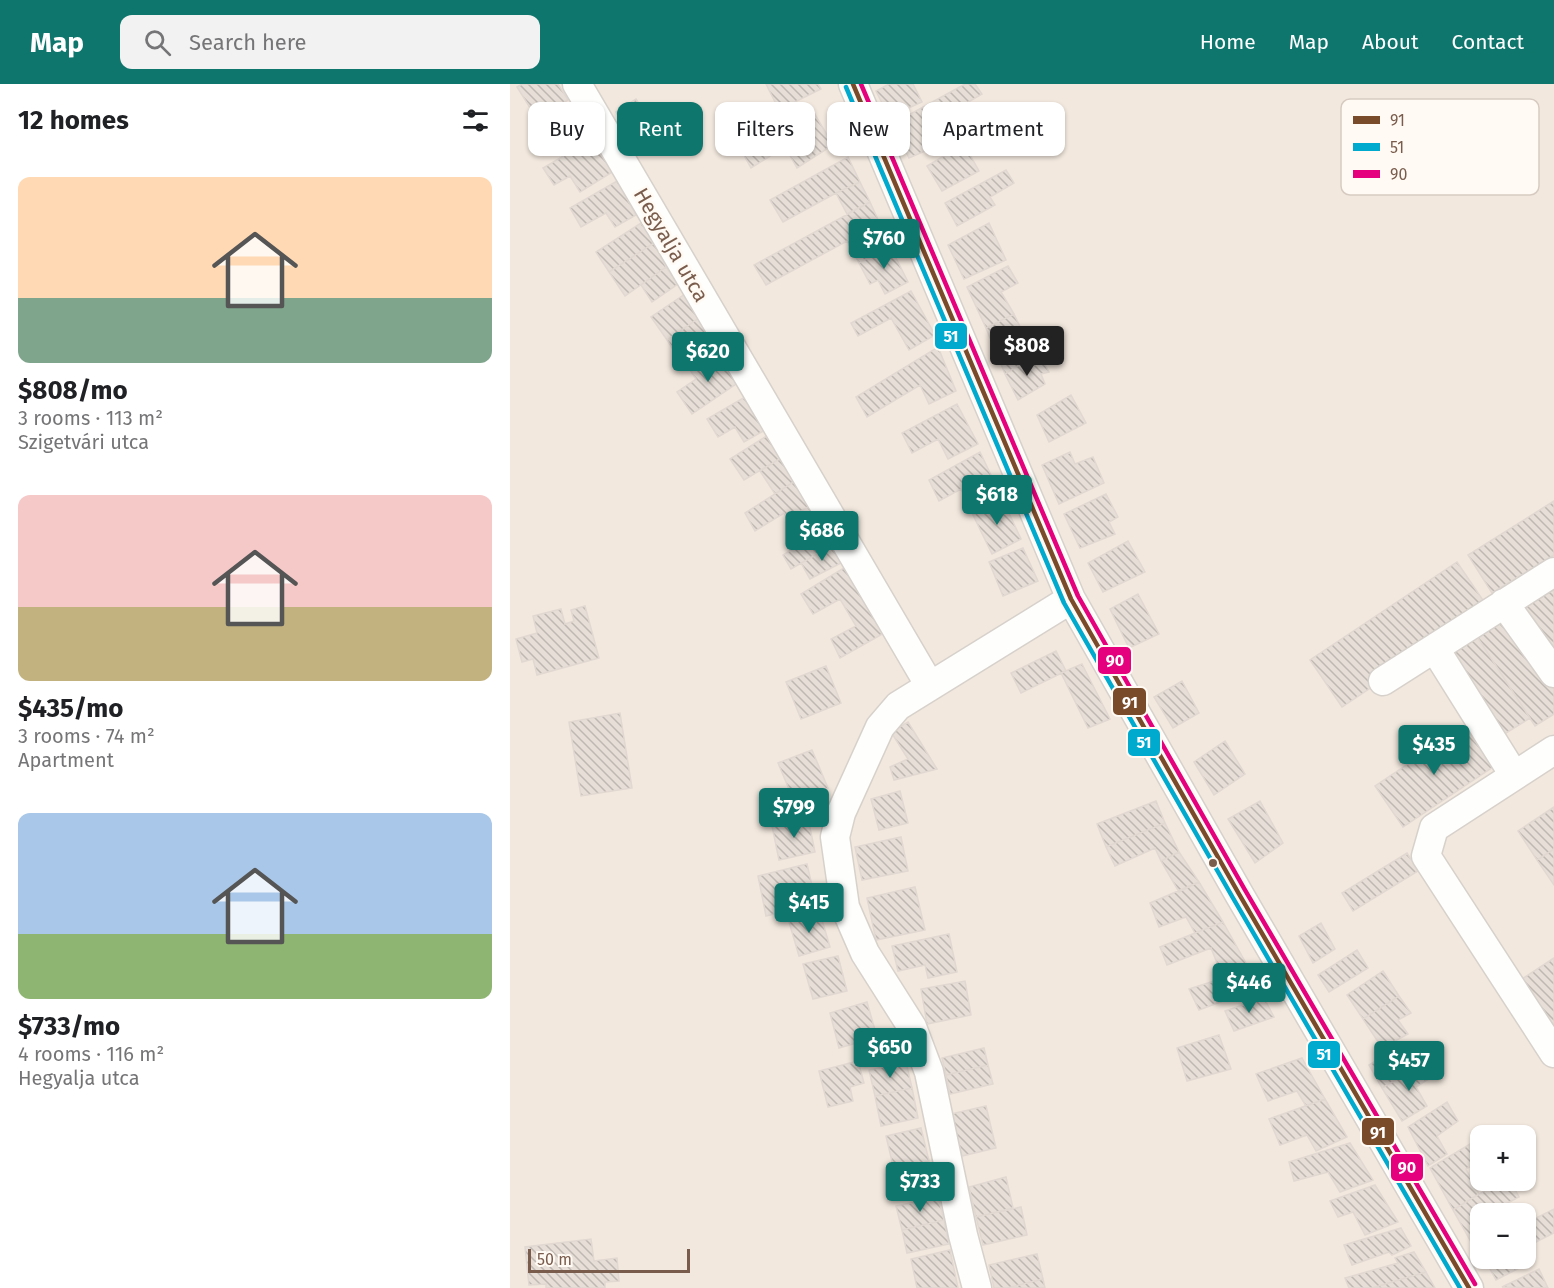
<!DOCTYPE html>
<html lang="en">
<head>
<meta charset="utf-8">
<style>
	:root { --surface:#fff; --page:#f2f2f2; --text:#202124; --muted:#757577; --accent:#0f766e }
	body { margin:0; font-family:"Fira Sans",sans-serif; background:var(--page); color:var(--text); height:100vh; display:flex; flex-direction:column; font-size:22px; white-space:nowrap }
	* { box-sizing:border-box; margin:0 }
	p { font-size:20px; color:var(--muted) }
	.icon { flex:none; width:33px; height:33px; fill:none; stroke:currentColor; stroke-width:2; stroke-linecap:round; stroke-linejoin:round }
	.map { position:relative; flex:1; overflow:hidden }
	.sheet { display:flex; flex-direction:column; background:var(--surface); width:510px }
	.sheet>* { flex:none }
	.banner { position:absolute; left:18px; top:18px; width:570px; height:54px; display:flex; gap:12px }
	.fabs { position:absolute; left:960px; top:1041px; display:grid; gap:12px }
	.fabs a { display:grid; place-items:center; width:66px; height:66px; border-radius:12px; background:var(--surface); box-shadow:0 2px 4px #0004; font-size:30px }
	.scale { position:absolute; left:18px; bottom:15px; width:162px; box-sizing:border-box; padding-left:6px; border:3px solid #7a5c4d; border-top:0; font-size:16px; line-height:21px; white-space:nowrap; color:#7a5c4d; -webkit-text-stroke:4px #fffaf3; paint-order:stroke }
	.price { position:absolute; translate:-50% -51px; padding:0 14px; border-radius:6px; background:var(--accent); color:#fff; font-size:20px; line-height:39px; filter:drop-shadow(0 2px 3px #0008) }
	.price::after { content:''; position:absolute; left:50%; top:36px; width:18px; height:14px; margin-left:-9px; background:inherit; clip-path:polygon(0 0,100% 0,50% 100%) }
	.price.on { background:#222; color:#fff }
	ul { padding:0; list-style:none }
	li { display:grid; align-content:center; gap:12px; height:318px; padding:0 18px }
	li span { display:grid; place-items:center; height:186px; border-radius:12px; color:#555 }
	li>.icon { margin-inline-start:auto }
	span .icon { width:108px; height:108px; fill:#fffc; stroke-width:1 }
	li b { font-size:26px }
	h2 { display:flex; justify-content:space-between; align-items:center; height:72px; padding:0 18px; font-size:26px }
	.chip { padding:0 21px; border-radius:12px; background:var(--surface); box-shadow:0 2px 4px #0004; font-size:21px; line-height:54px }
	.chip.on { background:var(--accent); color:#fff }
	header { display:flex; align-items:center; gap:36px; box-sizing:border-box; height:84px; padding:0 30px; background:var(--accent); color:#fff }
	header strong { font-size:28px }
	nav { display:flex; gap:33px; margin-inline-start:auto; font-size:21px }
	.search { width:420px; height:54px; background:var(--page); display:flex; align-items:center; gap:15px; box-sizing:border-box; padding:0 21px; border-radius:12px; color:var(--muted); font-size:22px }
	main { display:flex; flex:1; min-height:0 }
	.map>svg:first-child { display:block }
	.residential { fill:#f2e8de; fill-rule:evenodd }
	.building { fill:url(#building-back-hatch); stroke:#e2d8d2; stroke-width:1.5 }
	.lines { fill:none; stroke-linecap:round; stroke-linejoin:round }
	.minor-casing { stroke:#d7d1cb; stroke-width:31 }
	.minor { stroke:#fefefd; stroke-width:28 }
	.bus-1-casing { stroke:#fffaf3; stroke-width:9 }
	.bus-2-casing { stroke:#fffaf3; stroke-width:9 }
	.bus-3-casing { stroke:#fffaf3; stroke-width:9 }
	.bus-1 { stroke:#7a4b2a; stroke-width:4.5 }
	.bus-2 { stroke:#00a9ce; stroke-width:4.5 }
	.bus-3 { stroke:#e5007d; stroke-width:4.5 }
	.bus-dot { fill:#7a5c4d; stroke:#fffaf3; stroke-width:2 }
	.labels { text-anchor:middle; stroke-width:5; stroke-linejoin:round; paint-order:stroke }
	.street-label { font-size:21px; fill:#7a5c4d; stroke:#fffaf3 }
	.key { fill:#fffaf3; stroke:#d7cbc1; stroke-width:1.5 }
	.key-label { font-size:16px; fill:#7a5c4d }
	.line-badge { stroke:#fffaf3; stroke-width:2 }
	.badge-label { font-size:16px; text-anchor:middle; font-weight:bold; fill:#fff }
</style>
</head>
<body>
<header>
<strong>Map</strong>
<div class="search"><svg class="icon" aria-label="search" viewBox="0 0 24 24"><circle cx="10" cy="10" r="6"/><path d="M15 15l6 6"/></svg>Search here</div>
<nav><a>Home</a><a>Map</a><a>About</a><a>Contact</a></nav>
</header>
<main>
<section class="sheet">
<h2>12 homes<svg class="icon" aria-label="filters" viewBox="0 0 24 24"><path d="M4 7h16M4 17h16"/><circle cx="9" cy="7" r="2"/><circle cx="15" cy="17" r="2"/></svg></h2>
<ul>
<li><span style="background:linear-gradient(#ffd9b3 65%,#7fa58c 0)"><svg class="icon" aria-label="home" viewBox="0 0 24 24"><path d="M3 11l9-7 9 7M6 9v11h12V9"/></svg></span><div><b>$808/mo</b><p>3 rooms · 113 m²</p><p>Szigetvári utca</p></div></li>
<li><span style="background:linear-gradient(#f6c9c9 60%,#c2b280 0)"><svg class="icon" aria-label="home" viewBox="0 0 24 24"><path d="M3 11l9-7 9 7M6 9v11h12V9"/></svg></span><div><b>$435/mo</b><p>3 rooms · 74 m²</p><p>Apartment</p></div></li>
<li><span style="background:linear-gradient(#a9c7e8 65%,#8fb573 0)"><svg class="icon" aria-label="home" viewBox="0 0 24 24"><path d="M3 11l9-7 9 7M6 9v11h12V9"/></svg></span><div><b>$733/mo</b><p>4 rooms · 116 m²</p><p>Hegyalja utca</p></div></li>
</ul>
</section>
<div class="map">
<svg width="1044" height="1204" viewBox="0 0 1044 1204">
	<defs>
		<pattern id="building-back-hatch" width="6" height="6" patternUnits="userSpaceOnUse" patternTransform="scale(1.5)"><rect width="6" height="6" fill="#e6ded7"/><path d="M-1 5l2 2M0 0l6 6M5-1l2 2" fill="none" stroke="#bfb7b1"/></pattern>
	</defs>
	<rect width="100%" height="100%" fill="#f9f5f0"/>
	<!-- residential -->
	<path class="residential" d="M0 0H1044V1204H0ZM970 1052H1016V1096H970ZM970 1130H1016V1174H970Z"/>
	<!-- building -->
	<path class="building" d="M12 0H48L58 16 27 35 7 3Z
		M256 0H308L311 5 269 26Z
		M379 0H403L412 18 379 33 366 7Z
		M455 0H465L472 10 416 43 427 62 399 74 382 40Z
		M126 15 143 42 170 26 178 39 130 67 106 28Z
		M300 22 323 61 287 84 275 63 241 84 231 66Z
		M70 29 84 54 60 68 46 44Z
		M84 54 104 87 70 108 60 92 44 101 33 84Z
		M454 60 469 87 432 107 417 82Z
		M338 73 350 98 326 109 273 138 260 116Z
		M496 86 504 99 480 113 485 121 447 142 435 119Z
		M107 97 126 131 105 143 96 129 71 143 60 124Z
		M350 98 360 118 337 130 326 109Z
		M360 118 380 162 349 179 337 157 256 201 244 181Z
		M131 139 144 159 99 188 86 168Z
		M479 139 496 176 454 195 438 161Z
		M144 159 156 183 115 212 99 188Z
		M380 162 398 198 375 210 368 196 360 200 349 179Z
		M498 182 508 199 491 208 504 230 476 244 457 203Z
		M156 183 168 200 142 218 131 201Z
		M401 207 425 251 399 266 381 234 348 252 341 239Z
		M175 210 189 234 157 256 141 233Z
		M504 230 524 272 495 290 476 244Z
		M189 234 204 261 172 280 157 256Z
		M428 263 446 307 419 320 410 301 357 333 346 313Z
		M208 267 229 298 182 330 167 308 186 295 180 286Z
		M529 269 539 288 531 290 535 300 508 316 495 290Z
		M561 311 576 339 539 358 527 331Z
		M235 313 255 346 234 358 225 343 208 353 197 335Z
		M447 320 468 360 438 375 428 355 402 369 392 349Z
		M258 351 271 374 234 396 220 375Z
		M470 368 492 414 463 431 451 405 429 417 419 396Z
		M560 368 565 380 583 373 594 399 549 420 532 381Z
		M271 374 285 397 265 410 250 387Z
		M285 397 300 422 277 435 274 429 245 447 235 429Z
		M596 410 608 433 599 438 605 450 570 464 554 430Z
		M492 414 511 455 482 470 463 431Z
		M1044 417V471L982 509 958 471Z
		M300 422 323 461 281 485 273 471 291 460 277 435Z
		M618 457 635 488 593 508 578 479Z
		M323 461 333 478 300 495 291 479Z
		M513 464 528 497 493 512 479 478Z
		M947 478 979 525 832 623 800 576Z
		M337 482 376 548 330 574 321 555 346 542 330 515 303 530 291 510Z
		M1044 493V570L1009 516Z
		M628 510 649 550 619 564 600 525Z
		M75 522 89 574 27 591 23 575 12 578 6 555 27 549 23 532 51 525 55 540 64 537 61 526Z
		M998 526 1044 597V630L1025 642 964 548Z
		M964 548 1020 634 993 651 937 565Z
		M546 567 556 587 511 609 501 589Z
		M572 580 600 635 578 644 551 589Z
		M316 582 331 619 291 635 276 598Z
		M672 597 689 629 663 644 644 613Z
		M110 629 122 704 71 712 59 638Z
		M398 638 427 685 384 696 380 683 398 675 381 648Z
		M955 642 983 683 893 743 865 702Z
		M715 657 735 690 704 711 684 678Z
		M302 666 318 704 284 717 268 679Z
		M390 707 398 739 369 746 361 715Z
		M646 717 655 739 596 763 587 740Z
		M750 717 773 759 745 779 718 735Z
		M1044 723V765L1027 776 1008 747Z
		M298 734 305 768 269 776 262 742Z
		M655 739 669 768 651 777 645 764 605 782 596 763Z
		M391 753 398 787 352 796 345 763Z
		M1044 765V801L1027 776Z
		M669 768 689 798 669 808 651 777Z
		M897 769 908 787 843 827 832 809Z
		M297 780 306 819 256 832 248 792Z
		M689 798 713 838 685 849 676 833 649 843 640 819Z
		M405 803 415 846 366 856 357 814Z
		M310 829 320 863 289 872 279 838Z
		M713 838 736 879 711 889 701 864 657 881 650 863Z
		M811 839 825 865 803 879 789 852Z
		M439 850 447 888 418 894 415 881 388 887 382 862Z
		M847 866 858 884 819 908 808 891Z
		M328 872 337 907 303 915 293 880Z
		M1044 874V942L1012 895Z
		M739 886 753 910 733 918 729 911 689 926 679 905Z
		M873 887 889 912 853 935 837 911Z
		M455 897 461 931 417 940 411 905Z
		M889 912 901 929 888 936 898 950 872 964 853 935Z
		M754 914 764 933 724 947 715 927Z
		M357 918 367 953 329 964 320 929Z
		M709 951 721 985 677 997 667 964Z
		M907 961 916 978 872 1004 859 981 888 963 893 970Z
		M474 964 478 981 436 991 432 974Z
		M792 974 815 1015 796 1022 787 1007 758 1017 746 990Z
		M348 977 354 999 340 1003 343 1017 318 1023 309 987Z
		M396 978 402 1004 365 1012 359 986Z
		M916 978 925 991 906 1003 917 1022 892 1037 872 1004Z
		M478 981 483 1000 440 1010 436 991Z
		M402 1004 408 1034 371 1042 365 1012Z
		M815 1015 837 1053 806 1067 797 1051 770 1061 759 1035Z
		M937 1018 948 1037 927 1052 937 1070 918 1082 898 1043Z
		M476 1022 486 1064 452 1072 441 1030Z
		M411 1044 419 1077 384 1086 376 1052Z
		M970 1054V1077L956 1085 969 1110 943 1126 920 1084Z
		M840 1059 863 1096 830 1108 818 1088 784 1097 779 1078Z
		M496 1093 503 1124 466 1133 459 1103Z
		M992 1096H1000L1009 1113 977 1130H970V1152L961 1158 943 1126Z
		M865 1101 888 1138 855 1151 843 1128 828 1133 820 1117Z
		M428 1113 434 1136 392 1146 386 1122Z
		M511 1123 517 1151 473 1161 466 1133Z
		M1044 1125V1149L1016 1163V1139Z
		M434 1136 439 1160 397 1169 392 1146Z
		M891 1144 901 1162 882 1171 879 1168 842 1181 834 1161Z
		M81 1155 84 1177 107 1174 109 1197 95 1198V1204H36V1200L19 1201 15 1163Z
		M1016 1165 1023 1177 986 1196 974 1174H1016Z
		M440 1166 448 1204H407L401 1175Z
		M904 1168 916 1188 862 1204H839L835 1194 888 1179 885 1174Z
		M527 1170 533 1195 497 1204H484L479 1181Z
		M1029 1185 1038 1204 992 1203Z
		M916 1188 925 1204H862Z
		M533 1195 535 1204H497Z"/>
	<g class="lines">
		<defs>
			<path id="minor" d="M67 0 420 602
				M343 0 561 515 729 810 959 1204
				M994 519 1044 589
				M925 565 1004 691
				M873 597 1044 488
				M1044 666 924 744 916 772 1044 969
				M467 1204 453 1151 419 988 402 943 355 869 335 823 325 753 331 729 370 643 388 622 561 515"/>
		</defs>
		<!-- minor casing -->
		<use href="#minor" class="minor-casing"/>
		<!-- minor -->
		<use href="#minor" class="minor"/>
		<defs>
			<path id="bus-1" d="M343 0 561 515 729 810 959 1204"/>
			<path id="bus-2" d="M336 3 554 519 723 814 950 1204"/>
			<path id="bus-3" d="M351 0 568 512 735 806 965 1200"/>
		</defs>
		<!-- bus-1 casing -->
		<use href="#bus-1" class="bus-1-casing"/>
		<!-- bus-2 casing -->
		<use href="#bus-2" class="bus-2-casing"/>
		<!-- bus-3 casing -->
		<use href="#bus-3" class="bus-3-casing"/>
		<!-- bus-1 -->
		<use href="#bus-1" class="bus-1"/>
		<!-- bus-2 -->
		<use href="#bus-2" class="bus-2"/>
		<!-- bus-3 -->
		<use href="#bus-3" class="bus-3"/>
	</g>
	<!-- markers -->
	<circle class="bus-dot" cx="703" cy="779" r="5"/>
	<g class="labels">
		<!-- street labels -->
		<g class="street-label">
			<text transform="translate(161 161) rotate(60)" y="7">Hegyalja utca</text>
		</g>
	</g>
	<!-- legend -->
	<rect x="831" y="15" width="198" height="96" rx="9" class="key"/>
	<rect x="843" y="32" width="27" height="8" fill="#7a4b2a"/>
	<rect x="843" y="59" width="27" height="8" fill="#00a9ce"/>
	<rect x="843" y="86" width="27" height="8" fill="#e5007d"/>
	<g class="key-label">
		<text x="880" y="42">91</text>
		<text x="880" y="69">51</text>
		<text x="880" y="96">90</text>
	</g>
	<g class="line-badge">
		<rect x="424" y="238" width="34" height="28" rx="6" fill="#00a9ce"/>
		<rect x="587" y="562" width="35" height="29" rx="6" fill="#e5007d"/>
		<rect x="602" y="603" width="35" height="29" rx="6" fill="#7a4b2a"/>
		<rect x="617" y="644" width="34" height="29" rx="6" fill="#00a9ce"/>
		<rect x="797" y="956" width="34" height="29" rx="6" fill="#00a9ce"/>
		<rect x="851" y="1033" width="34" height="29" rx="6" fill="#7a4b2a"/>
		<rect x="880" y="1069" width="34" height="29" rx="6" fill="#e5007d"/>
	</g>
	<g class="badge-label">
		<text x="441" y="258">51</text>
		<text x="605" y="582">90</text>
		<text x="620" y="624">91</text>
		<text x="634" y="664">51</text>
		<text x="814" y="976">51</text>
		<text x="868" y="1054">91</text>
		<text x="897" y="1089">90</text>
	</g>
</svg>
<div class="fabs">
<a>+</a>
<a>−</a>
</div>
<div class="scale">50 m</div>
<b class="price" style="left:374px;top:186px">$760</b>
<b class="price on" style="left:517px;top:293px">$808</b>
<b class="price" style="left:198px;top:299px">$620</b>
<b class="price" style="left:487px;top:442px">$618</b>
<b class="price" style="left:312px;top:478px">$686</b>
<b class="price" style="left:924px;top:692px">$435</b>
<b class="price" style="left:284px;top:755px">$799</b>
<b class="price" style="left:299px;top:850px">$415</b>
<b class="price" style="left:739px;top:930px">$446</b>
<b class="price" style="left:380px;top:995px">$650</b>
<b class="price" style="left:899px;top:1008px">$457</b>
<b class="price" style="left:410px;top:1129px">$733</b>
<div class="banner">
<a class="chip">Buy</a>
<a class="chip on">Rent</a>
<a class="chip">Filters</a>
<a class="chip">New</a>
<a class="chip">Apartment</a>
</div>
</div>
</main>
</body>
</html>
